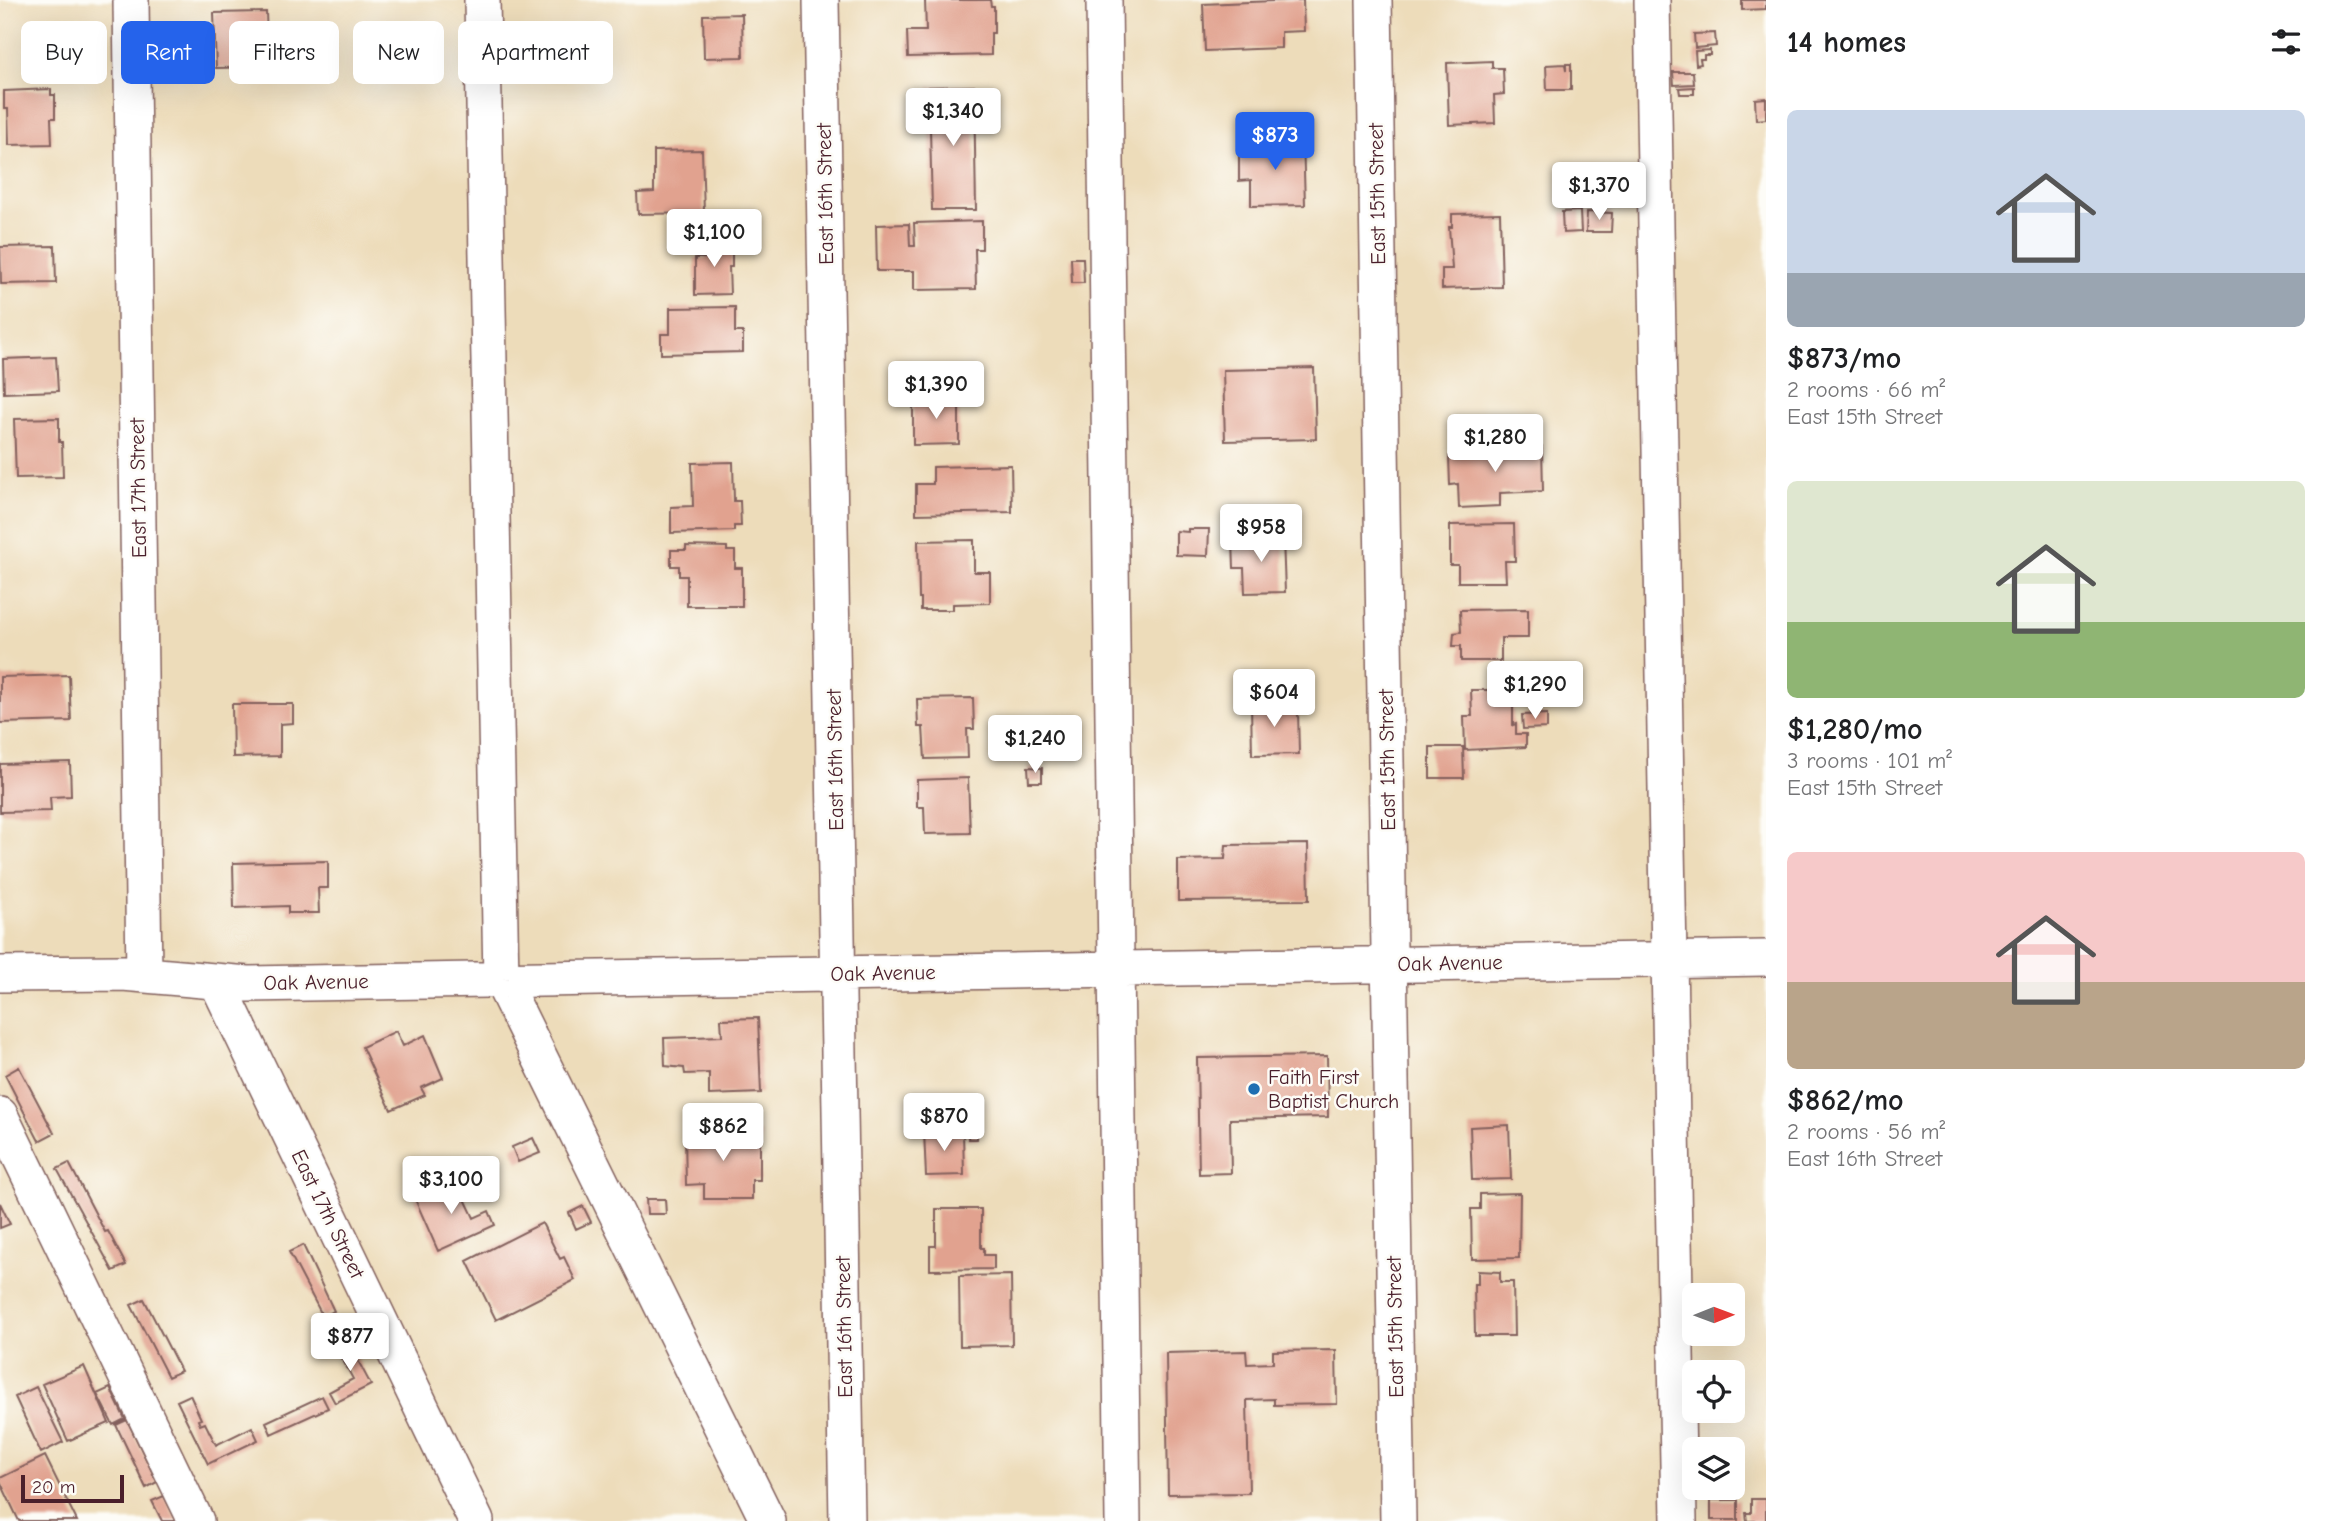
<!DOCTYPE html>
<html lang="en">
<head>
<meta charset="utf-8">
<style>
	:root { --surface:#fff; --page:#f6f6f6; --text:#202124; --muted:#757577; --accent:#2563eb }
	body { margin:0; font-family:"Comic Neue",sans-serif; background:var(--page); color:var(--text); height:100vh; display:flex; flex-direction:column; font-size:26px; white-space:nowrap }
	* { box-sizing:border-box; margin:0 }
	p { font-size:23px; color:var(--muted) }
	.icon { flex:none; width:38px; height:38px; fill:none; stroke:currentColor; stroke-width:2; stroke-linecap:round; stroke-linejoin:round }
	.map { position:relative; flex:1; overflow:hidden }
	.sheet { display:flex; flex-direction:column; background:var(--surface); width:560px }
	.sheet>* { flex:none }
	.top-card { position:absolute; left:21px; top:21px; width:665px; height:63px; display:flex; gap:14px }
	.needle { width:46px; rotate:89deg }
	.controls { position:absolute; left:1682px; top:1283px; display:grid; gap:14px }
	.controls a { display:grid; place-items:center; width:63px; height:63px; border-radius:10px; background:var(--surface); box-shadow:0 7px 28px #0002; font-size:35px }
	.scale { position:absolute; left:21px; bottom:18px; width:103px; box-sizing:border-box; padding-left:7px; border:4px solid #4a1f2b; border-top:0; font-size:19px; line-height:24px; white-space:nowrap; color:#4a1f2b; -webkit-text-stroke:5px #fdfcf7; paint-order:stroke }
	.price { position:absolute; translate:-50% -60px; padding:0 16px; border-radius:7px; background:#fff; color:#222; font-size:23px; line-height:46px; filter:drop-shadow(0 2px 4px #0008) }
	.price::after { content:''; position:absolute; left:50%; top:42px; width:21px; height:16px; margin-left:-10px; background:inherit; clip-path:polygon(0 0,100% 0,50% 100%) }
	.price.selected { background:var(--accent); color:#fff }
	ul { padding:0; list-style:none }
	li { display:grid; align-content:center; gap:14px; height:371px; padding:0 21px }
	li span { display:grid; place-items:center; height:217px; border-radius:10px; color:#555 }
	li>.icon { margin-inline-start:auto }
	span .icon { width:126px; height:126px; fill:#fffc; stroke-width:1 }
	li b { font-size:30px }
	h2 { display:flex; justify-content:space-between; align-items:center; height:84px; padding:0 21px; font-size:30px }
	.chip { padding:0 24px; border-radius:10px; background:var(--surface); box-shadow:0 7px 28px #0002; font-size:24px; line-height:63px }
	.chip.selected { background:var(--accent); color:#fff }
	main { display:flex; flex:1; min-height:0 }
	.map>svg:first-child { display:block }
	.building { fill:#e1a28f }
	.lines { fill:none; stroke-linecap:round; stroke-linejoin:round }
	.minor-casing { stroke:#83615d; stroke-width:38 }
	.minor { stroke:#fff; stroke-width:35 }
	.poi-dot { fill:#1f6fb2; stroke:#fdfcf7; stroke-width:2.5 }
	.labels { text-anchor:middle; stroke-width:5; stroke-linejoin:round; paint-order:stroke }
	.street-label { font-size:21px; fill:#4a1f2b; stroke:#fdfcf7 }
	.poi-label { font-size:21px; fill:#4a1f2b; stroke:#fdfcf7; text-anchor:start }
</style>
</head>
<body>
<main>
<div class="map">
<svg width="1766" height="1521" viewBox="0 0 1766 1521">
	<rect width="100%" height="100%" fill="#fdfcf7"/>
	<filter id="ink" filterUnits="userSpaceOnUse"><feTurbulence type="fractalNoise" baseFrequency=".0143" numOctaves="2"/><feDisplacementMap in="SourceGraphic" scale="14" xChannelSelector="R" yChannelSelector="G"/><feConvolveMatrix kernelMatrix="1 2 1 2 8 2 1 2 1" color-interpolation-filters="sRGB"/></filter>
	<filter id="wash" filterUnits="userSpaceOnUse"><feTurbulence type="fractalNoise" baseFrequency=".00686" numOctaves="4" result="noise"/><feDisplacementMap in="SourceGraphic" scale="28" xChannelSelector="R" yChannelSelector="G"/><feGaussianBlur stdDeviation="1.57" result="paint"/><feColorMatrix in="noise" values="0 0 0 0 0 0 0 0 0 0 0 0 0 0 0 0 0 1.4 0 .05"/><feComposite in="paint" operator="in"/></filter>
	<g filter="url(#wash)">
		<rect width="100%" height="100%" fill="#eddcba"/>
		<g id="blocks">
			<!-- building -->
			<path class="building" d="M925 0H990L991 6H994V33H991V55L908 57 907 31H926Z
				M1298 0H1303L1304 31 1281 32V48L1205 51 1203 4Z
				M1742 0H1766V9L1742 10Z
				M266 12 268 67 216 68 214 13Z
				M742 14 743 57 704 58 703 15Z
				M1715 33 1716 46 1695 48 1694 34Z
				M1710 50V55H1704V59H1700L1701 64 1696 65 1695 51Z
				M1492 61V68H1503L1504 94 1494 95 1495 123 1449 125 1447 63Z
				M1565 64 1566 71V64H1571V90H1547L1546 65Z
				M1673 72H1693L1694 84 1674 85Z
				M974 86 976 210H932L929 87Z
				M1694 87V94H1680L1679 88Z
				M51 89V95H55V118H51L52 144 9 145 8 109H4V91Z
				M1766 98V119L1756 120 1755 99Z
				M1303 139 1305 205 1251 206V180L1239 181V156L1251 155 1250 140Z
				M702 150 704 213 638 214 637 193 654 192V151Z
				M1580 211 1581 232 1563 233 1562 212Z
				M1587 212 1612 213 1611 232H1586Z
				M1500 213 1502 287 1442 289V269H1452L1449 227H1452V214Z
				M982 221V249H975L976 289 914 290V271H877L876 225 909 224 910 246H915L914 223Z
				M732 240V267H729L730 294 695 295V258H706L705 241Z
				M55 246 56 283 1 284 0 247Z
				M1071 258H1083L1084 283H1072Z
				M735 307V332H743V352L661 354V334H670V308Z
				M56 357 58 391 4 393 3 359Z
				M1314 368 1316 439 1225 441 1223 370Z
				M959 396V444L913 445V397Z
				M59 418V442H62L63 477 16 478 14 419Z
				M1542 446 1543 491 1500 493V506L1459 508 1458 484 1450 485 1449 456H1457V449Z
				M733 462 734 501H740L741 526H734V531L671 533V507L693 506 692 463Z
				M1011 465 1012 512 916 514V484H933V467Z
				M1514 524 1515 561H1505L1506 582H1458V565H1450V525Z
				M1188 529H1209L1208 556 1176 555V531L1188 532Z
				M1283 538 1285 592 1245 593 1244 568H1234L1233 540Z
				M974 540V572H990V603L953 604V610H921V598H919L918 541Z
				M686 546 727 547V551H735V568H742V606H687V576H679V566H671V550H686Z
				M1528 609V638H1501V661H1461V646H1453L1454 633 1461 632 1460 610Z
				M69 675 71 721 0 723V677Z
				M1471 690H1513V725L1516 724V734H1526V747L1465 750 1464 716H1472Z
				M973 698 974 729H967L968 758 925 759 923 727H918L917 699Z
				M1251 702H1287V707L1294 706V711H1298L1299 754 1252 755Z
				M232 704H293V723L280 724V756L233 757Z
				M1547 714V728L1523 729 1522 715Z
				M1430 747H1463L1464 778H1430Z
				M70 762 71 796 50 797 51 811 0 812V764Z
				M1028 767 1042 768V782H1029Z
				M968 778 970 833 925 834 924 807H917V780Z
				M1308 844 1309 900 1178 901V860L1225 859 1226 845Z
				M328 861V888H318L319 913H288V906L234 908 233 863Z
				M758 1018 761 1093 709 1095V1073L685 1074 684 1068 665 1066 664 1038 722 1036 721 1019Z
				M396 1031 403 1046 425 1035 443 1078 421 1088 425 1095 391 1110 362 1047Z
				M1327 1056 1328 1117 1230 1119 1231 1173 1199 1174 1197 1058Z
				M19 1067 54 1133 39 1141 5 1075Z
				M1509 1125 1511 1179 1472 1180 1470 1127Z
				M969 1127H978L977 1139H968Z
				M963 1130 964 1175 926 1176 924 1131Z
				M760 1132V1180H752V1199H704V1184L686 1185 685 1133Z
				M533 1138 540 1153 518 1162 512 1147Z
				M69 1163 105 1232 108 1231 126 1265 113 1271 57 1169Z
				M456 1180 474 1218 489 1211 495 1225 438 1251 415 1199Z
				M1520 1193 1519 1258 1472 1259 1471 1209H1480V1194Z
				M646 1199H665L666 1214H647Z
				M0 1203 10 1224 0 1228Z
				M583 1206 591 1222 576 1229 569 1213Z
				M936 1209H981V1248H984V1255H994V1269L930 1270V1246H936Z
				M542 1223 560 1259 564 1257 575 1280 496 1320 467 1261Z
				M303 1245 334 1311 323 1317 289 1252Z
				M1478 1271 1500 1272V1282H1513L1514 1336H1475L1474 1284H1478Z
				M1011 1275 1012 1345 960 1346 959 1276Z
				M144 1299 181 1371 168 1377 131 1305Z
				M346 1338 371 1385 335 1403 329 1392 353 1379 334 1344Z
				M1336 1350 1337 1404 1274 1405V1399L1247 1400 1249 1493 1168 1494 1166 1353 1246 1351 1247 1364 1273 1363V1351Z
				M84 1366 109 1423 68 1441 42 1384Z
				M36 1387 63 1442 41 1453 15 1397Z
				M110 1388 125 1419 113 1425 97 1394Z
				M190 1395 201 1419 198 1420 200 1425 205 1423 216 1445 252 1427 258 1440 208 1464 177 1401Z
				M322 1396 328 1408 271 1434 266 1422Z
				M127 1420 157 1482 146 1488 116 1425Z
				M45 1456 77 1521H19L0 1481V1478Z
				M164 1496 177 1521H162L152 1501Z
				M1751 1499H1766V1521H1747L1746 1513H1751Z
				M1711 1500H1738V1520H1711Z"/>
		</g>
	</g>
	<g filter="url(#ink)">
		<use href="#blocks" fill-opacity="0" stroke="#83615d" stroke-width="2"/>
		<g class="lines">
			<defs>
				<path id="minor" d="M131 0 144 975
					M482 0 501 979 768 1521
					M821 0 847 1521
					M1104 0 1123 1521
					M1374 0 1398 1521
					M1652 0 1679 1521
					M0 974 123 973 248 984 1766 958
					M217 982 476 1521
					M0 1115 196 1521"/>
			</defs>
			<!-- minor casing -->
			<use href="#minor" class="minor-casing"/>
			<!-- minor -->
			<use href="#minor" class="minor"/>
		</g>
	</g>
	<!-- markers -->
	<circle class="poi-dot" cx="1254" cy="1089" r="7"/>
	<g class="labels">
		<!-- street labels -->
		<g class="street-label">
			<text transform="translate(825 194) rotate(-91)" y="7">East 16th Street</text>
			<text transform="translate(1377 194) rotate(-91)" y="7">East 15th Street</text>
			<text transform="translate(138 488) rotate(-91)" y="7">East 17th Street</text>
			<text transform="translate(835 760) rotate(-91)" y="7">East 16th Street</text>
			<text transform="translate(1387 760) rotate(-91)" y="7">East 15th Street</text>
			<text transform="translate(1450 963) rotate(-1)" y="7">Oak Avenue</text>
			<text transform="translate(883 973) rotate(-1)" y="7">Oak Avenue</text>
			<text transform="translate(316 982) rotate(-1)" y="7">Oak Avenue</text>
			<text transform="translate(328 1214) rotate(64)" y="7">East 17th Street</text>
			<text transform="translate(844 1327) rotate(-91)" y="7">East 16th Street</text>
			<text transform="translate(1395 1327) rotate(-91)" y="7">East 15th Street</text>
		</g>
		<!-- poi labels -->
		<g class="poi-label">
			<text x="1268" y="1084">Faith First<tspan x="1268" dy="24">Baptist Church</tspan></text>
		</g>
	</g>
</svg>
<div class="controls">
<a><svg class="needle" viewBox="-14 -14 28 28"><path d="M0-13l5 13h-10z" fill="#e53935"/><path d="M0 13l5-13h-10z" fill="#757577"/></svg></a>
<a><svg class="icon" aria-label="locate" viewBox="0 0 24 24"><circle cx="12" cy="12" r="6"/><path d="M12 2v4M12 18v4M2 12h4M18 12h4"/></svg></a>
<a><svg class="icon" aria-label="layers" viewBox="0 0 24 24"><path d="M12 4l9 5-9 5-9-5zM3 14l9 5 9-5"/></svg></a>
</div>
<div class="scale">20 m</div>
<b class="price" style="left:953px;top:148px">$1,340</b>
<b class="price selected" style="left:1275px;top:172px">$873</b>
<b class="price" style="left:1599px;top:222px">$1,370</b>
<b class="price" style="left:714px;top:269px">$1,100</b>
<b class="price" style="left:936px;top:421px">$1,390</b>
<b class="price" style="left:1495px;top:474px">$1,280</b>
<b class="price" style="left:1261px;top:564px">$958</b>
<b class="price" style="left:1535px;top:721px">$1,290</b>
<b class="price" style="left:1274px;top:729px">$604</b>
<b class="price" style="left:1035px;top:775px">$1,240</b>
<b class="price" style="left:944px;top:1153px">$870</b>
<b class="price" style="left:723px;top:1163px">$862</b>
<b class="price" style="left:451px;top:1216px">$3,100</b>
<b class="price" style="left:350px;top:1373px">$877</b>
<div class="top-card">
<a class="chip">Buy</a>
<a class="chip selected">Rent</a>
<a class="chip">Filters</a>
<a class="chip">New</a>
<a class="chip">Apartment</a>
</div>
</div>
<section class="sheet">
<h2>14 homes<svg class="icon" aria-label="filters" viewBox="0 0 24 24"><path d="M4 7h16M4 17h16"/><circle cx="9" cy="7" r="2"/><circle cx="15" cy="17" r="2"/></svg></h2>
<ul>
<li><span style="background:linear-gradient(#c9d6e8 75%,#9aa5b1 0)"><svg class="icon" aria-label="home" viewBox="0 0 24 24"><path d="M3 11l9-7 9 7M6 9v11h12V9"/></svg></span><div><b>$873/mo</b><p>2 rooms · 66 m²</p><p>East 15th Street</p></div></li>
<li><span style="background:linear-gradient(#dfe7d0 65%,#8fb573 0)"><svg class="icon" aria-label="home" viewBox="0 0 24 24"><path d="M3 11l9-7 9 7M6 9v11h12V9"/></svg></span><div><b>$1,280/mo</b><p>3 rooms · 101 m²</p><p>East 15th Street</p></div></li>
<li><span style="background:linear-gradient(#f6c9c9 60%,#b9a48a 0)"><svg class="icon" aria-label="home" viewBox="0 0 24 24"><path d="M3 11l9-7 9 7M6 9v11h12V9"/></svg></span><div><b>$862/mo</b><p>2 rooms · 56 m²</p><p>East 16th Street</p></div></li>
</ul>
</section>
</main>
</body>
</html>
